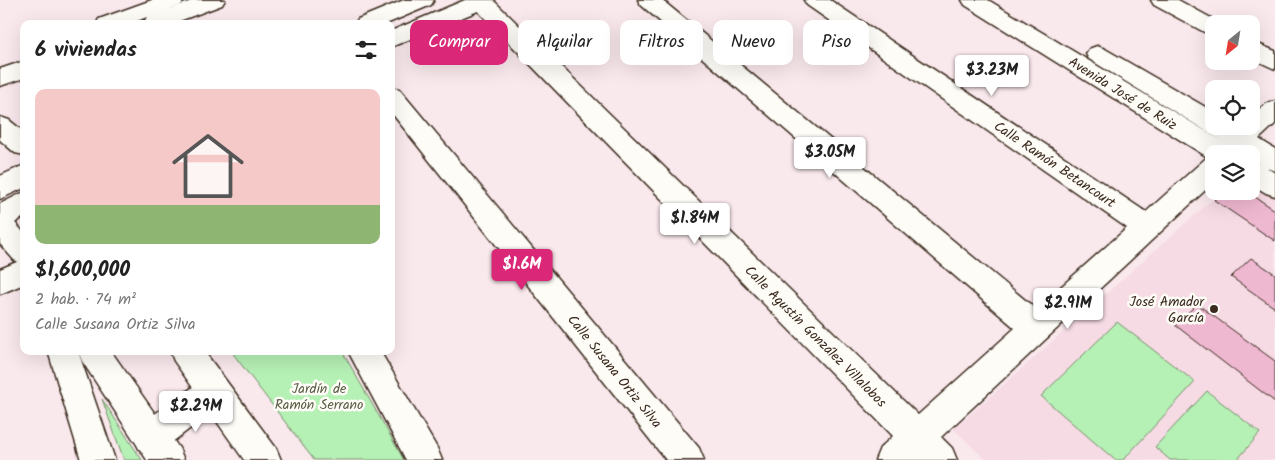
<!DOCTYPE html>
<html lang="es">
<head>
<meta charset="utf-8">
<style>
	:root { --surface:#fff; --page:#f2f2f2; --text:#222; --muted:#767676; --accent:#db2777 }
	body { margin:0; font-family:Kalam,sans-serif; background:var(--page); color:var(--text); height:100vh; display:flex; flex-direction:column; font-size:19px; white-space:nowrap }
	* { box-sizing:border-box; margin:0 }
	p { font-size:16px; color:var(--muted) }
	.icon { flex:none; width:28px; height:28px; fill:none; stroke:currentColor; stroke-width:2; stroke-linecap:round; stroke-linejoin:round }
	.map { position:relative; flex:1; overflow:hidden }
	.panel { position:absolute; left:20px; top:20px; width:375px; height:335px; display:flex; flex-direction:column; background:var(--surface); border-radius:10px; box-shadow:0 5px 20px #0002 }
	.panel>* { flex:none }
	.banner { position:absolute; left:410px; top:20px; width:475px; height:45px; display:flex; gap:10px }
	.needle { width:32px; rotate:210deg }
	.fabs { position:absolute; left:1205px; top:15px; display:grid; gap:10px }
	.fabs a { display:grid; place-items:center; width:55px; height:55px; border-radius:10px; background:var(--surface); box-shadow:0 5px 20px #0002; font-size:25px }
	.price { position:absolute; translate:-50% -42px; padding:0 11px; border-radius:5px; background:#fff; color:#222; font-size:16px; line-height:32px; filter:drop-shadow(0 1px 2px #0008) }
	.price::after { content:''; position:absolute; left:50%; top:30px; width:15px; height:11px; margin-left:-8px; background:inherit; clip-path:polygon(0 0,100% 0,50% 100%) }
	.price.selected { background:var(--accent); color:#fff }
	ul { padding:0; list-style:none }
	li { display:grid; align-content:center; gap:10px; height:265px; padding:0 15px }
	li span { display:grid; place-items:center; height:155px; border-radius:10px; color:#555 }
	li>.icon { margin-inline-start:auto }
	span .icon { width:90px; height:90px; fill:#fffc; stroke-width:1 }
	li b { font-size:21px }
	h2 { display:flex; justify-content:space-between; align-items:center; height:60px; padding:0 15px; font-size:21px }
	.tag { padding:0 18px; border-radius:10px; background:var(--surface); box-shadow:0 5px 20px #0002; font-size:18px; line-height:45px }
	.tag.selected { background:var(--accent); color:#fff }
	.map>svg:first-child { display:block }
	.built { fill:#f6dae4 }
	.green { fill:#b5f0b5; stroke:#788d6a }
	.building { fill:#efb8d1; stroke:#3b2a1e }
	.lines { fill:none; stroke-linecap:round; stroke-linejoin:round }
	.minor-casing { stroke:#3b2a1e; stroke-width:3 }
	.major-casing { stroke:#3b2a1e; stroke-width:3 }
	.minor { fill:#fdfcf7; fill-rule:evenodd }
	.major { fill:#fdfcf7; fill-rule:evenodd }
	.poi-dot { fill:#3b2a1e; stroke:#fdfcf7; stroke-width:2 }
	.labels { text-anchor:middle; stroke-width:5; stroke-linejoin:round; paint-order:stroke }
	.street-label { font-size:14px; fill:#3b2a1e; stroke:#fdfcf7 }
	.poi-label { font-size:14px; fill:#3b2a1e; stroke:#fdfcf7; text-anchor:end }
	.park-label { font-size:14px; fill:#5a5c44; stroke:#fdfcf7 }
</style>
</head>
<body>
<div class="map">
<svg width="1275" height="460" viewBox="0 0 1275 460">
	<rect width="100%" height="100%" fill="#f9e8ec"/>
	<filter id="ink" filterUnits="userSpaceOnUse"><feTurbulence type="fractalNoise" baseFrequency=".02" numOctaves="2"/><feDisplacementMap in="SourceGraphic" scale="10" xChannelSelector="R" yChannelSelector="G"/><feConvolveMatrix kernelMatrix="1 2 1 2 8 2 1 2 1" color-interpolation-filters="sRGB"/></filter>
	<g filter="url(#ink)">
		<!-- built -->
		<path class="built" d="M1251 181 1275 196V460H986L954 429 1222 191H1251Z"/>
		<!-- green -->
		<path class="green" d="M1117 322 1195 382 1123 460H1115L1041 396Z
			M231 351H342L404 460H314Z
			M1207 391 1260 433 1237 460H1170L1155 447Z
			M102 399 142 460H124Z"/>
		<!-- building -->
		<path class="building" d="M1225 191H1246L1275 210V241L1214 200Z
			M1251 258 1275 274V308L1231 277Z
			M1197 304 1275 361V402L1175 325Z"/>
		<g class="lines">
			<defs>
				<path id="minor" d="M152 0H184L181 5 157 14 194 0H225L222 5 171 24H145L144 22 147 17 129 24H96L99 19Z
					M404 0H434L431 5 386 24H355L358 19Z
					M465 0H495L494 1 918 415 1015 328 641 5 638 0H662L1036 309 1127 228 807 5 804 0H830L1146 212 1205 159 1209 158 965 5 962 0H988L1224 142 1089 59 1086 54 1089 49 1097 46 1105 49 1214 112V126H1237L1240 128 1251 126V118L1266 104 1275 101V124L1259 139 1275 149V171L1267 168 1275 173V196L1266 193 1251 184V161L1259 164 1251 159V154H1214V182L941 437 952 448 957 460H875L880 448 893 436 478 11 391 47V31Z
					M1151 0H1178L1222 24H1214V35L1206 33 1154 5Z
					M1251 41 1275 51V69L1251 58Z
					M24 61V78L0 86V69Z
					M391 87 399 89 699 448 704 460H666L391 112Z
					M24 165V188L0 199V176Z
					M24 192V217L10 226 0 229V204Z
					M24 259V284L0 294V269Z
					M48 351H78L115 460H81Z
					M348 351H380L437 448 442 460H406Z
					M214 376 225 380 230 391 225 402 163 449 151 453 139 449 134 437 139 425 203 380Z"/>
				<path id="major" d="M0 117 9 120 24 132V155L15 153 0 140Z
					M0 214 10 217 24 233V264L14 260 0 244Z
					M78 351H111L179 448 184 460H147L82 361Z
					M170 351H204L276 448 281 460H244L174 361Z"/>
			</defs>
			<!-- minor casing -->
			<use href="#minor" class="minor-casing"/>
			<!-- major casing -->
			<use href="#major" class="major-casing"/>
			<!-- minor -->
			<use href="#minor" class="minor"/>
			<!-- major -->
			<use href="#major" class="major"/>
		</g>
	</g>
	<!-- markers -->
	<circle class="poi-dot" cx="1214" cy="309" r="5"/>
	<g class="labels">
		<!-- street labels -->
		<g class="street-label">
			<text transform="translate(1123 93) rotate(32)" y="5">Avenida José de Ruiz</text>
			<text transform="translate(1055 164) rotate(34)" y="5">Calle Ramón Betancourt</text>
			<text transform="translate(816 336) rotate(45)" y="5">Calle Agustín González Villalobos</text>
			<text transform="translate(615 371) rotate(51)" y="5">Calle Susana Ortiz Silva</text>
		</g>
		<!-- poi labels -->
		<g class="poi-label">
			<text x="1204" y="306">José Amador<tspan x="1204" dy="16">García</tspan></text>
		</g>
		<!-- park labels -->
		<g class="park-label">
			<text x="319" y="393">Jardín de<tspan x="319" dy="16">Ramón Serrano</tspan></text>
		</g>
	</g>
</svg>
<div class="fabs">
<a><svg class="needle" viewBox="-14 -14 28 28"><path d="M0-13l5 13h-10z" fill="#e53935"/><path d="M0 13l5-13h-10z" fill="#767676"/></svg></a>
<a><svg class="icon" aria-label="locate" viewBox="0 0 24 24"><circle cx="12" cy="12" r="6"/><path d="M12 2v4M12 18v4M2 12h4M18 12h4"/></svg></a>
<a><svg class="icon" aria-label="layers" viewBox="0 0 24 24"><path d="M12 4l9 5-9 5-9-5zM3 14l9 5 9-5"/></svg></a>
</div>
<b class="price" style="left:992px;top:97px">$3.23M</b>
<b class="price" style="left:830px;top:179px">$3.05M</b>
<b class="price" style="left:695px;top:245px">$1.84M</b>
<b class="price selected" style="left:522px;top:291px">$1.6M</b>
<b class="price" style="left:1068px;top:330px">$2.91M</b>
<b class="price" style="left:196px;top:433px">$2.29M</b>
<div class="banner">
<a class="tag selected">Comprar</a>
<a class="tag">Alquilar</a>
<a class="tag">Filtros</a>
<a class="tag">Nuevo</a>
<a class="tag">Piso</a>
</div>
<section class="panel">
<h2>6 viviendas<svg class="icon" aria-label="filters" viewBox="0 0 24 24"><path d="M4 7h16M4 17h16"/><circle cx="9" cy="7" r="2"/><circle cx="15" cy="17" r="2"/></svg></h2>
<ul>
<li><span style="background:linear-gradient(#f6c9c9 75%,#8fb573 0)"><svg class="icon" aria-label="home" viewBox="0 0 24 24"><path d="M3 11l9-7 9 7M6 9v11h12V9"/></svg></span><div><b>$1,600,000</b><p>2 hab. · 74 m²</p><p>Calle Susana Ortiz Silva</p></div></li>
</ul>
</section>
</div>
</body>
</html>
